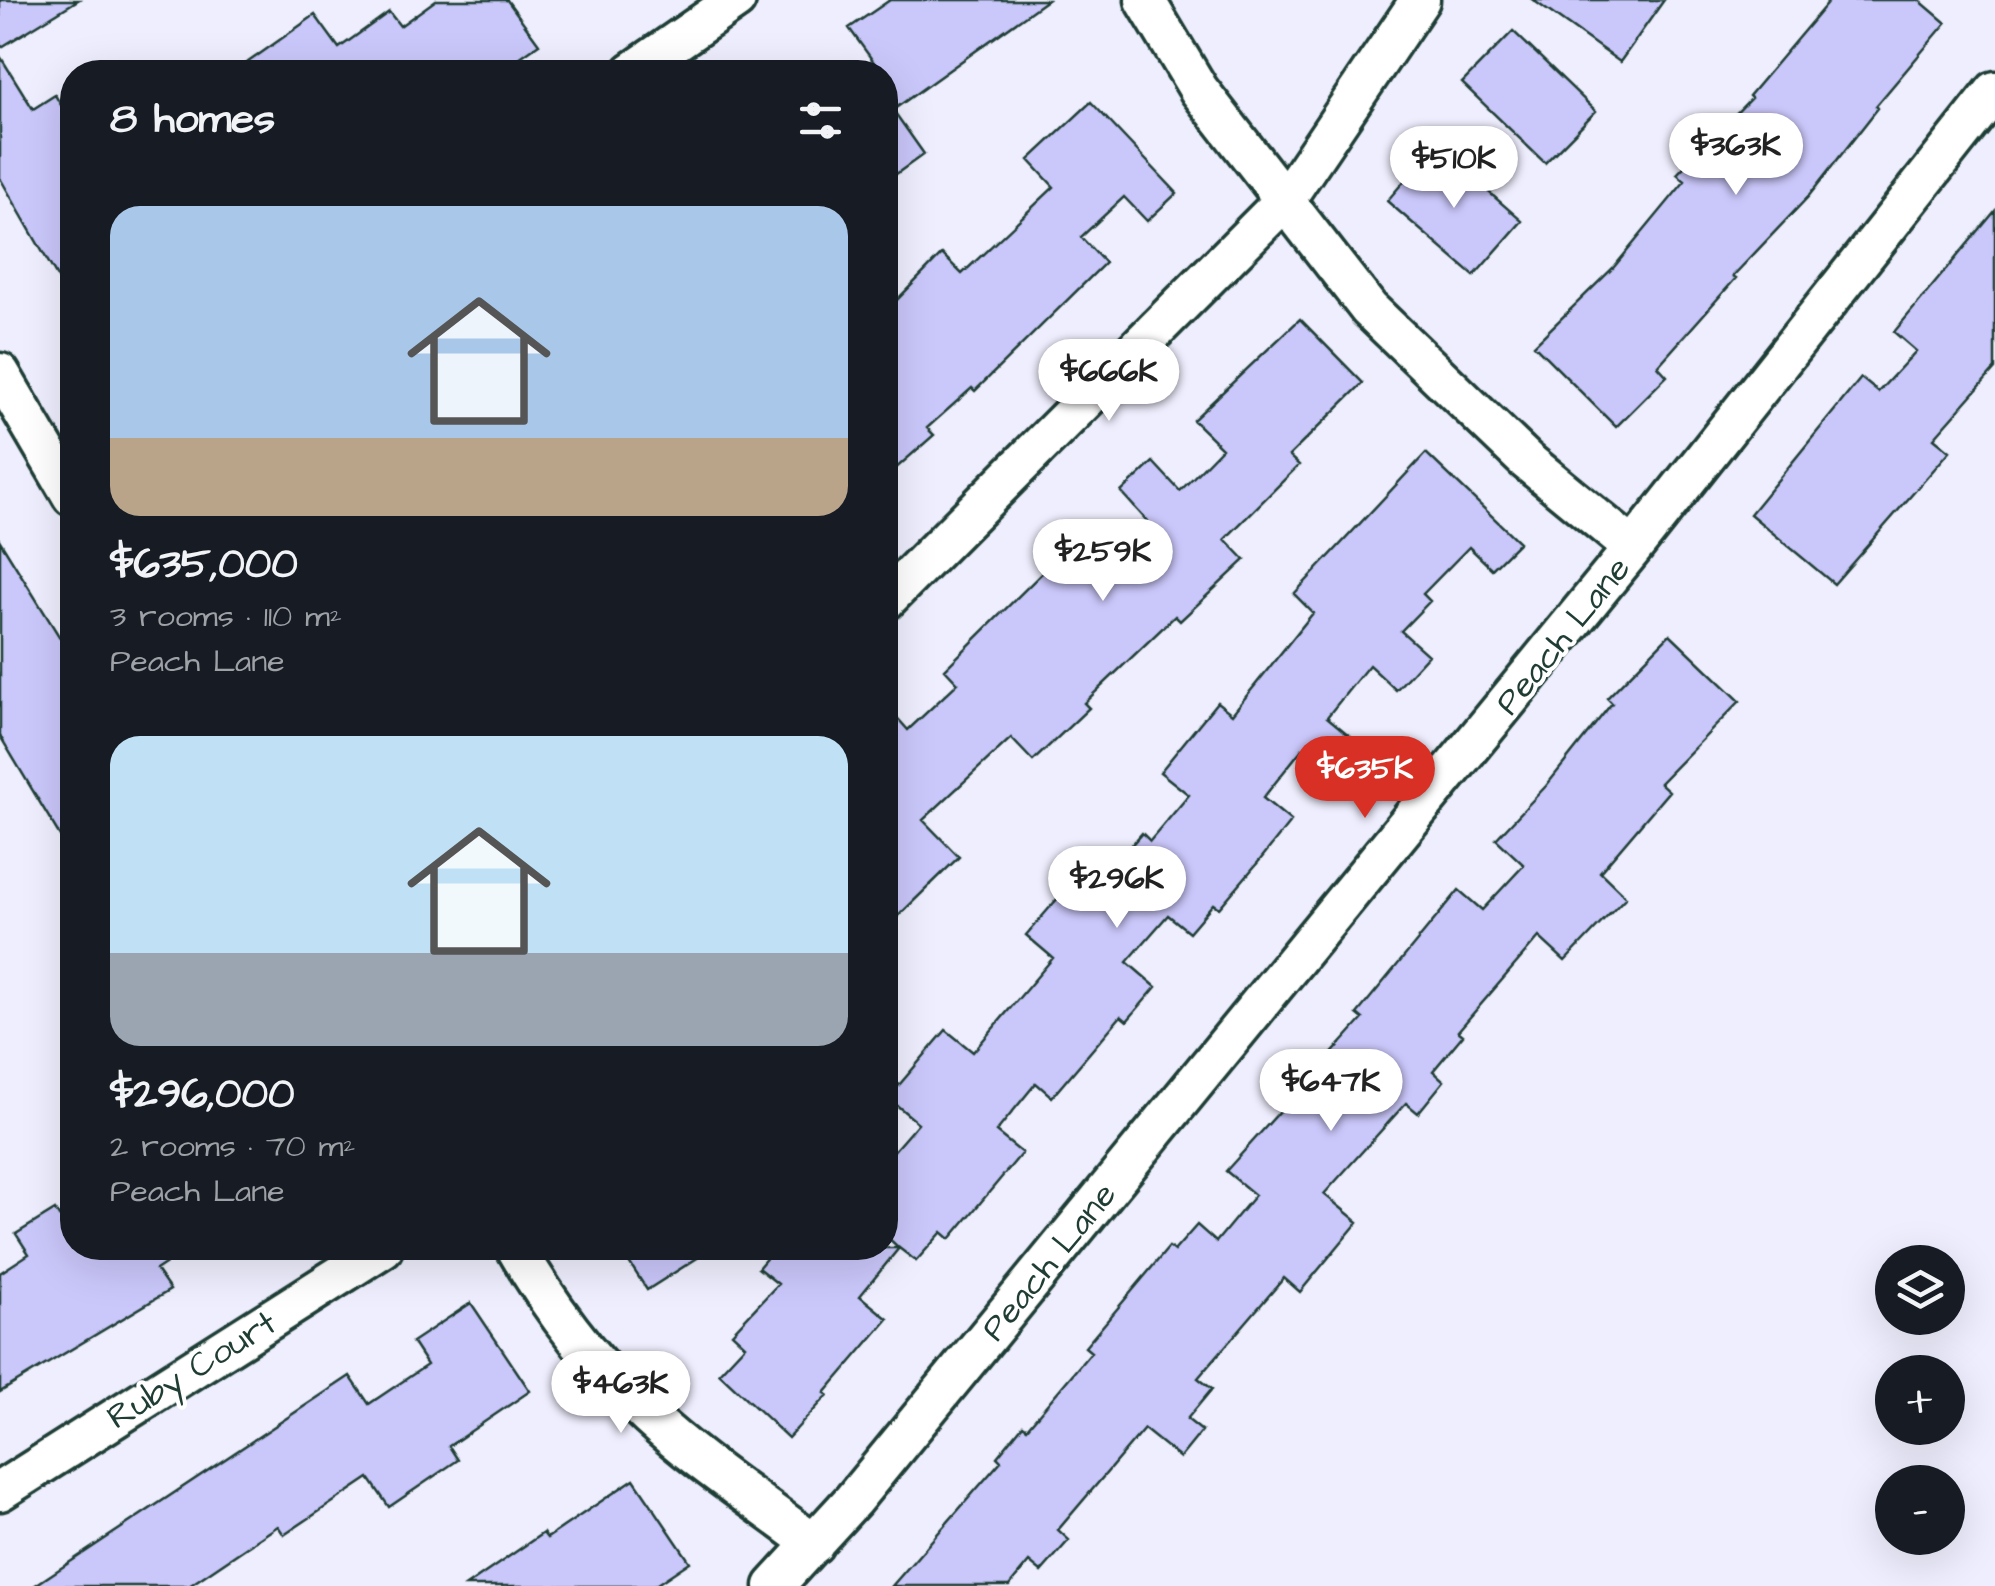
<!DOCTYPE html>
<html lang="en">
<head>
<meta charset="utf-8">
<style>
	:root { --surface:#171b24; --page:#242831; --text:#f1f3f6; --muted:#9ea1a6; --accent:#d93025 }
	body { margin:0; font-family:"Architects Daughter",sans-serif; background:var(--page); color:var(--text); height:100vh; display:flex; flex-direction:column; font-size:38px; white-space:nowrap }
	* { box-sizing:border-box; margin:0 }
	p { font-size:32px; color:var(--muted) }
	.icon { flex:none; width:55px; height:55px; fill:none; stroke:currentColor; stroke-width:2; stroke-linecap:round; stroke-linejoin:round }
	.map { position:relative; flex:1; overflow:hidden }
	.sheet { position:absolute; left:60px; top:60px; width:838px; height:1200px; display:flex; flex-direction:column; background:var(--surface); border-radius:40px; box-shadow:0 10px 40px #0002 }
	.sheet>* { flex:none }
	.tools { position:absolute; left:1875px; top:1245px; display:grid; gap:20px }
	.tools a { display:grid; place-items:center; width:90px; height:90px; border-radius:50%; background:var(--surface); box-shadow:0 10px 40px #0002; font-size:50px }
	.price { position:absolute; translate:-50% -85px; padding:0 22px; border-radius:35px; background:#fff; color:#222; font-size:32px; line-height:65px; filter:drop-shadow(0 2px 5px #0008) }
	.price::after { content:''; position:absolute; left:50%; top:60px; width:30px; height:22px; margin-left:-15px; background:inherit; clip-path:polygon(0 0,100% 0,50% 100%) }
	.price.current { background:var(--accent); color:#fff }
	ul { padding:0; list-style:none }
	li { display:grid; align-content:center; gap:20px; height:530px; padding:0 50px }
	li span { display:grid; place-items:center; height:310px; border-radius:30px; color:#555 }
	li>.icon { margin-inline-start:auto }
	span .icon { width:180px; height:180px; fill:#fffc; stroke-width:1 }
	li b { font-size:42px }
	h2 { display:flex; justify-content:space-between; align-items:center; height:120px; padding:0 50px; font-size:42px }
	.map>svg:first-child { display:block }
	.building { fill:#cac7fa; stroke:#1f3d34; stroke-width:2.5 }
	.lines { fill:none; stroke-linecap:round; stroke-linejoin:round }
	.minor-casing { stroke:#1f3d34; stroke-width:45 }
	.minor { stroke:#fff; stroke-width:38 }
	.labels { text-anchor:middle; stroke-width:8; stroke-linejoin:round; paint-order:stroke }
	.street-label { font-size:35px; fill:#1f3d34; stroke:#fff }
</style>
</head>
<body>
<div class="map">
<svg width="1995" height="1586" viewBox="0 0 1995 1586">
	<rect width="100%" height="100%" fill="#efeefe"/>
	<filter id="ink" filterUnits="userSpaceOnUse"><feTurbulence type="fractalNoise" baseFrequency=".01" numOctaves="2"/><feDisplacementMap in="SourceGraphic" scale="20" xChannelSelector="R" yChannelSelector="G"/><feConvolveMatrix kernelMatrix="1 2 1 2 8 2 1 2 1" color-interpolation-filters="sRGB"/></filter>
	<g filter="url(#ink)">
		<!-- building -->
		<path class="building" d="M0 0H78L0 48Z
			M436 0H507L539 44 499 72H234L315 15 339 48 389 12 400 26Z
			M890 0H1047L893 110 924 154 885 182V72H881L849 28Z
			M1533 0H1664L1620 62Z
			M1830 0H1919L1946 23 1876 106 1878 108 1808 197 1733 276 1736 278 1658 366 1667 376 1616 427 1534 345 1614 267 1685 181 1677 174 1751 98 1749 96Z
			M1513 31 1596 111 1545 163 1462 83Z
			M0 56 33 109 55 95 72 123V303L0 178Z
			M1091 102 1177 193 1147 221 1124 197 1081 237 1105 263 975 391 972 388 927 428 934 435 885 478V312L942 254 962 274 1054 187 1029 160Z
			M1435 145 1522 221 1474 276 1387 201Z
			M1995 211V369L1934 438 1950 451 1834 584 1750 514 1861 378 1878 392 1916 351 1894 332Z
			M1300 319 1363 383 1289 456 1299 465 1225 539 1245 560 1180 621 1175 616 1084 703 1089 708 1033 761 1011 738 923 820 959 857 885 929V704L908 730 958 683 945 669 1052 563 1061 573 1086 549 1100 564 1147 521 1121 492 1153 462 1180 491 1222 448 1193 420Z
			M1426 453 1519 542 1492 569 1469 547 1423 594 1430 601 1401 631 1428 655 1396 690 1369 665 1327 717 1356 741 1330 773 1302 749 1263 798 1291 821 1260 860 1219 908 1213 904 1189 932 1168 915 1127 962 1156 987 1127 1021 1121 1016 1052 1097 1036 1083 996 1132 1022 1153 950 1239 942 1232 916 1261 899 1248 860 1296 888 1319 825 1393 828 1395 788 1438 719 1373 745 1345 732 1333 778 1284 758 1268 775 1248H899L885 1235V1161L918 1123 888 1098 946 1030 973 1052 1053 958 1026 935 1084 868 1100 881 1142 833 1150 841 1189 795 1160 772 1217 702 1232 714 1313 613 1294 594Z
			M0 541 72 657V856L0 736Z
			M1670 634 1740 701 1660 783 1669 791 1600 872 1626 897 1565 961 1539 937 1458 1031 1463 1035 1433 1071 1444 1081 1418 1113 1406 1103 1324 1194 1358 1222 1300 1292 1284 1278 1198 1378 1212 1389 1187 1419 1202 1431 1180 1458 1144 1429 1058 1530 1069 1540 1041 1572 1029 1562 1009 1586H892L1001 1461 997 1457 1023 1425 1027 1428 1091 1352 1085 1347 1169 1247 1174 1251 1197 1225 1216 1242 1255 1195 1226 1171 1363 1019 1357 1014 1459 890 1482 910 1524 865 1496 839 1546 786 1612 703 1607 698Z
			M72 1208V1248H189L156 1270 170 1290 0 1392V1273L29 1254 16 1234 55 1210 59 1217Z
			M620 1248H713L647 1290Z
			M471 1303 530 1391 449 1446 458 1460 389 1507 369 1478 284 1535 278 1526 189 1586H34L350 1376 369 1404 427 1365 412 1342Z
			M634 1479 690 1562 654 1586H466L543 1533 547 1538Z"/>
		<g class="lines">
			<defs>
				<path id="minor" d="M1145 0 1199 90 1369 309 1527 461 1633 548
					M632 72 736 0
					M0 373 72 496
					M885 601 1285 200 1420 0
					M516 1248C552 1311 595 1367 649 1417 699 1463 759 1502 814 1544
					M0 1491 383 1248
					M774 1586 853 1500 1633 548 1995 91"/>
			</defs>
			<!-- minor casing -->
			<use href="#minor" class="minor-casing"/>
			<!-- minor -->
			<use href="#minor" class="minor"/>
		</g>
	</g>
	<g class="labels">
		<!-- street labels -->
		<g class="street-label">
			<text transform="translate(1562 635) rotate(-51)" y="12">Peach Lane</text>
			<text transform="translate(1048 1261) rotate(-51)" y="12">Peach Lane</text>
			<text transform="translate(191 1369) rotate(-32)" y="12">Ruby Court</text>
		</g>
	</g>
</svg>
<div class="tools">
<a><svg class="icon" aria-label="layers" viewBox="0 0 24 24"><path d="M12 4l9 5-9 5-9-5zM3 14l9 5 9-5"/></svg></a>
<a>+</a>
<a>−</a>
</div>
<b class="price" style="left:1736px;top:198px">$363K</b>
<b class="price" style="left:1454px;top:211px">$510K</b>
<b class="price" style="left:1109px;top:424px">$666K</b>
<b class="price" style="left:1103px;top:604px">$259K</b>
<b class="price current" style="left:1365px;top:821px">$635K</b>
<b class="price" style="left:1117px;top:931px">$296K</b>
<b class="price" style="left:1331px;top:1134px">$647K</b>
<b class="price" style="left:621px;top:1436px">$463K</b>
<section class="sheet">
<h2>8 homes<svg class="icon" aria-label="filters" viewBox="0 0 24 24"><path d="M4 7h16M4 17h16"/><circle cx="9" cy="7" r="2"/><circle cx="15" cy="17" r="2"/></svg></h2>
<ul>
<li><span style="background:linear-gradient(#a9c7e8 75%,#b9a48a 0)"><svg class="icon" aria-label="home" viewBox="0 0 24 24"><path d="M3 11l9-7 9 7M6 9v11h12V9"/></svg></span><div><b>$635,000</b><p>3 rooms · 110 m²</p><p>Peach Lane</p></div></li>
<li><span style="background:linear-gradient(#bfe0f5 70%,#9aa5b1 0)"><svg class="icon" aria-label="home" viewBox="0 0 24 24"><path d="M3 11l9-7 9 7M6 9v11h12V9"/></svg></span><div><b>$296,000</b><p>2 rooms · 70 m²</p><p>Peach Lane</p></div></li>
</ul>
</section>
</div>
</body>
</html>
